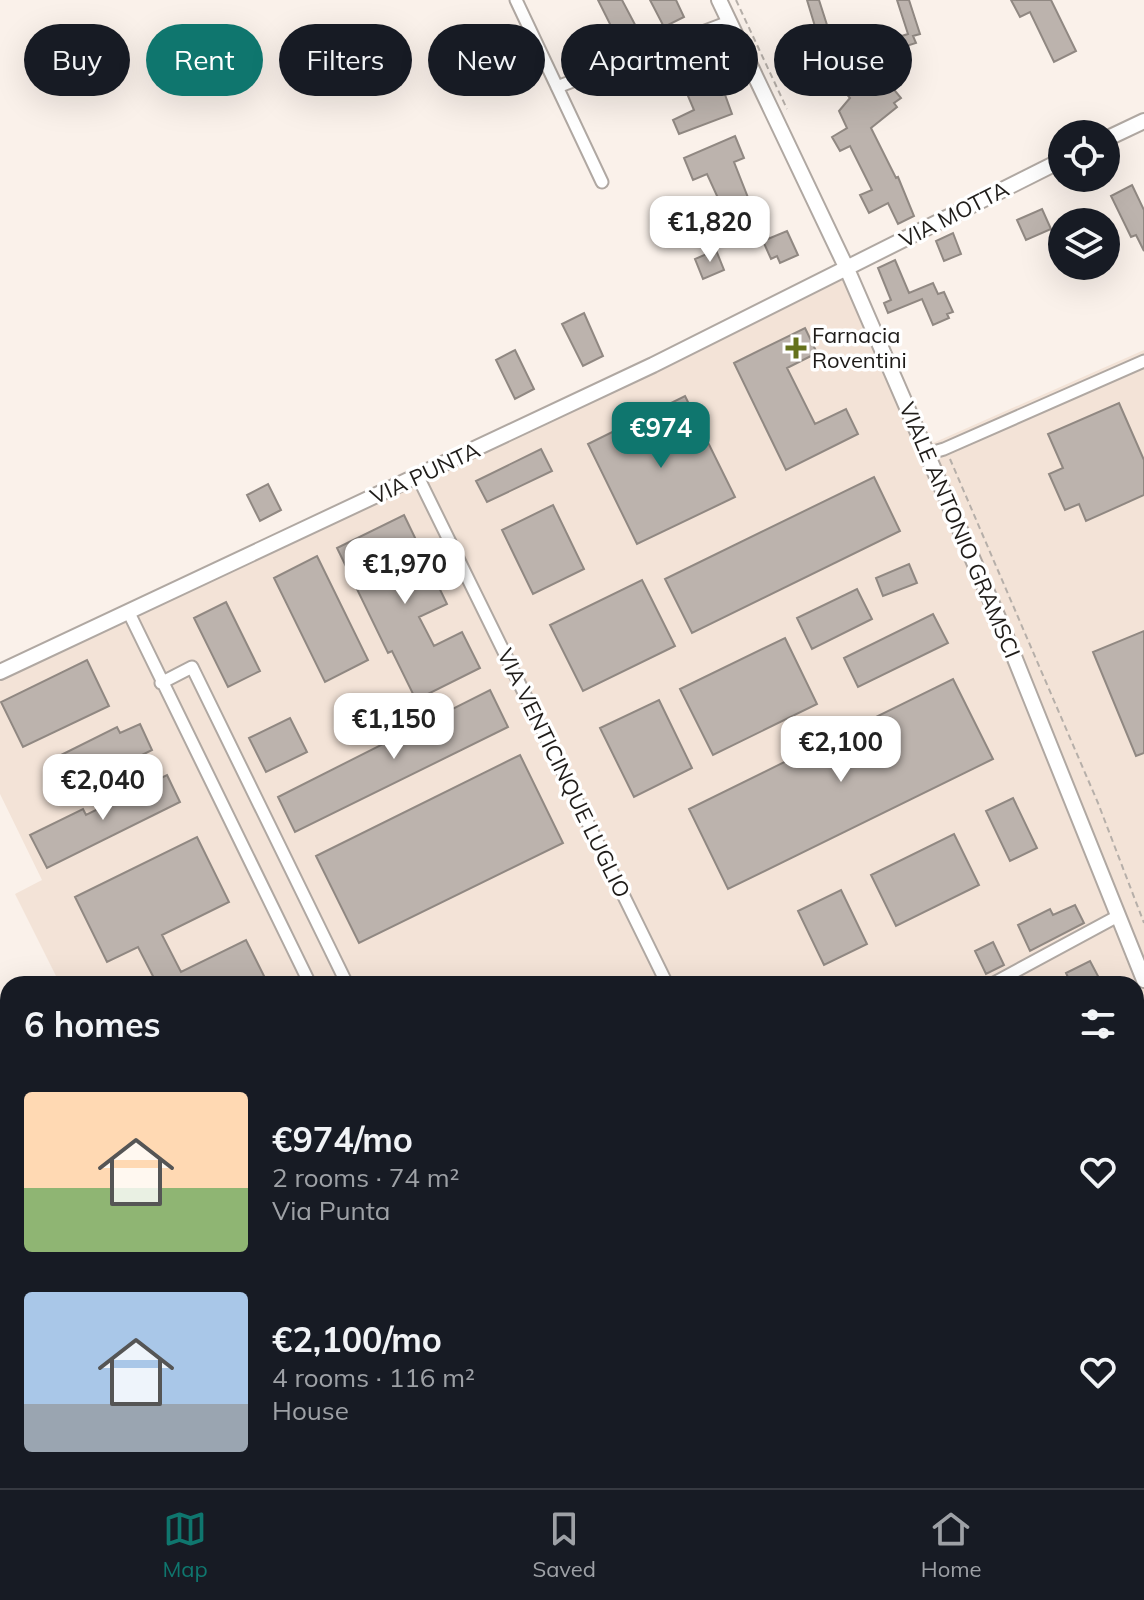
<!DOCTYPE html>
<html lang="en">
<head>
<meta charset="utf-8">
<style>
	:root { --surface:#171b24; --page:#242831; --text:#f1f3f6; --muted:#9ea1a6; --line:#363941; --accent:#0f766e }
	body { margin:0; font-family:Mulish,sans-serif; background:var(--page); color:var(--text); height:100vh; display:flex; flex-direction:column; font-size:30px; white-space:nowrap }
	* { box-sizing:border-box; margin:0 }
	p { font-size:26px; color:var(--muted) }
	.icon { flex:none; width:44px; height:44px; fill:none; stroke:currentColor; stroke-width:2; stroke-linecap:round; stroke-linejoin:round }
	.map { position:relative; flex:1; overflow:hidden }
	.details { position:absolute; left:0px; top:976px; width:1144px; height:512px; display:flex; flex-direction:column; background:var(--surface); border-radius:24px 24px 0 0; box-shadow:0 8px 32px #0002 }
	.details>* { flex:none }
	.top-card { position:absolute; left:24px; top:24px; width:1096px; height:72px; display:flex; gap:16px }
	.buttons { position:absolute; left:1048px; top:120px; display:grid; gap:16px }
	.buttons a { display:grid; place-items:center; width:72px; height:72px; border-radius:50%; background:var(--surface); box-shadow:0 8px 32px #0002; font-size:40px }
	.price { position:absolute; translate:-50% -68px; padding:0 18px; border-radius:16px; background:#fff; color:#222; font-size:26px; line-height:52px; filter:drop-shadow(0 2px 4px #0008) }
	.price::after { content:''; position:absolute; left:50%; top:48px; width:24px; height:18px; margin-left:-12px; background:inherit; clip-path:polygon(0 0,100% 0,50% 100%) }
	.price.on { background:var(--accent); color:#fff }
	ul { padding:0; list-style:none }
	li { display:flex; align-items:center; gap:24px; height:200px; padding:0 24px }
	li span { display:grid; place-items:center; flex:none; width:224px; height:160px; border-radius:8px; color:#555 }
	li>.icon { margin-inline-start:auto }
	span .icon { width:96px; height:96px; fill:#fffc; stroke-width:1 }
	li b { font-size:34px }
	h2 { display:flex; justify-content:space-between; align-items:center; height:96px; padding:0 24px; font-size:34px }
	.chip { padding:0 28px; border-radius:36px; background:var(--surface); box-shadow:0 8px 32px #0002; font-size:28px; line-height:72px }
	.chip.on { background:var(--accent); color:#fff }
	.menu { display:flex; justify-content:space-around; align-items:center; height:112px; border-top:2px solid var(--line); background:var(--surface); font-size:22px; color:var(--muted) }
	.menu a { display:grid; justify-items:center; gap:4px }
	.menu .on { color:var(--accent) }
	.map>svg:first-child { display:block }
	.built { fill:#f3e3d7 }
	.building { fill:#bcb3ad; stroke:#908882; stroke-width:2 }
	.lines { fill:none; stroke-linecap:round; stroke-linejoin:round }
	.minor-casing { stroke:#b0a8a2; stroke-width:15 }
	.tertiary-casing { stroke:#b0a8a2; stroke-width:18 }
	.secondary-casing { stroke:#b0a8a2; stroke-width:20 }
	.path { stroke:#b6afa9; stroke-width:2; stroke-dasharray:6 4; stroke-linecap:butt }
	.minor { stroke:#fff; stroke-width:11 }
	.tertiary { stroke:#fff; stroke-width:14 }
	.secondary { stroke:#fff; stroke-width:16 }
	.poi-dot { fill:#64711b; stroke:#fff; stroke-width:3 }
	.labels { text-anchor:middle; stroke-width:7; stroke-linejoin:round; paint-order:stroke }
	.street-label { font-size:22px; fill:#1f1c19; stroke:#fff }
	.poi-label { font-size:22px; fill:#1f1c19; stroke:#fff; text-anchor:start }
</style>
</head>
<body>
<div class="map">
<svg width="1144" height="1488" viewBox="0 0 1144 1488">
	<rect width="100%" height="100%" fill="#faf1ea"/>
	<!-- built -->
	<path class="built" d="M843 276 924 447 1144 350V1488H0V1429L8 1427V1480H1136V984H60L15 894 42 880 0 794V675Z"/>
	<!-- building -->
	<path class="building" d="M598 0H622L640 34 620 44Z
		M650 0H676L684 17 664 27Z
		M807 0H819L837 56 908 34 897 0H909L920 34 913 36 916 43 850 64 868 86 882 75 901 98 894 103 897 107 871 128 896 178 898 177 914 216 898 224 888 203 869 213 860 195 872 190 850 146 840 151 832 137 847 128 839 111 850 98 840 86 833 64 827 66Z
		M1011 0H1051L1076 51 1054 62 1030 12 1020 17Z
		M711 56 732 114 679 134 673 120 694 110 677 70Z
		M735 136 744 158 734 162 758 223 734 233 707 174 693 180 684 158Z
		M1132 185 1144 210V251L1136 235 1131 237 1111 196Z
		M1042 209 1051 229 1026 240 1017 220Z
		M787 231 798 255 780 263 777 256 771 259 763 241Z
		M953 233 961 254 944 261 936 241Z
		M716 250 724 270 703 279 695 259Z
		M895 260 909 293 933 283 938 294 944 292 953 312 947 314 949 318 933 325 922 299 888 313 884 303 891 300 878 268Z
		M584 313 603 356 583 366 562 324Z
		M805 328 817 353 787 368 815 424 846 409 858 434 786 470 734 363Z
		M515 350 534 389 515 399 496 360Z
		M685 396 735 497 637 544 588 444Z
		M1119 403 1144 460V495L1086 521 1079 504 1065 510 1049 474 1063 468 1048 434Z
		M541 449 552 471 487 502 476 481Z
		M874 477 900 531 692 633 665 579Z
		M268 484 281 510 260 521 247 495Z
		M553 505 584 569 533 594 502 530Z
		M404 515 447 604 419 617 434 646 462 632 480 668 416 700 392 651 388 653 337 548Z
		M317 556 368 660 325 682 274 578Z
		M909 564 917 583 883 596 876 578Z
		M642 580 675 646 583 691 550 625Z
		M857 589 872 619 812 649 797 618Z
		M226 602 260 671 228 687 194 618Z
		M933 614 948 643 858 687 844 658Z
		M1144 631V753L1136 756 1093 652Z
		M785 638 817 704 713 755 680 689Z
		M87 660 109 706 23 747 1 702Z
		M953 679 993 759 728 889 689 809Z
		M490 690 508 727 295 832 278 797Z
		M659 700 692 768 634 797 600 728Z
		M290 718 307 752 266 772 249 738Z
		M140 724 152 750 74 789 61 763 64 761 61 755 117 727 120 733Z
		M520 755 563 843 359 943 316 856Z
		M167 775 180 802 47 868 30 835 83 809 86 815Z
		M1013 798 1037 848 1010 861 986 811Z
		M954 834 979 885 896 926 871 875Z
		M197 837 229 902 162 935 181 972 246 940 268 984H157L138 947 107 962 75 897Z
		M841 890 867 944 824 965 798 911Z
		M1075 905 1084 923 1030 951 1018 925 1050 909 1053 915Z
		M993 942 1004 965 986 974 975 951Z
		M1090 961 1099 978 1086 984H1071L1066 973Z"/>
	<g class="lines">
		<defs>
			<path id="minor" d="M516 0 602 182
				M557 87 729 22
				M927 454 944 449 1144 361
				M418 477 667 984
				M129 613 310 984
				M161 683 192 667 347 984
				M992 984 1118 916
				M558 1480 562 1488"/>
			<path id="tertiary" d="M719 0 847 269 1003 629 1144 980
				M1106 139 1144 121
				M0 672 653 365 1062 160"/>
			<path id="secondary" d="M1136 1274 1144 1271
				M652 1488 668 1480"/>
		</defs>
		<!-- minor casing -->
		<use href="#minor" class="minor-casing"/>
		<!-- tertiary casing -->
		<use href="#tertiary" class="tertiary-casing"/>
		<!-- secondary casing -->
		<use href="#secondary" class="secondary-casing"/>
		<!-- path -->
		<path class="path" d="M736 0 787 109
			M950 459 1098 803 1144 923"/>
		<!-- minor -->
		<use href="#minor" class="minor"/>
		<!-- tertiary -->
		<use href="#tertiary" class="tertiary"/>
		<!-- secondary -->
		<use href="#secondary" class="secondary"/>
	</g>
	<!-- markers -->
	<path class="poi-dot" d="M792 336h8v8h8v8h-8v8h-8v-8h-8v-8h8z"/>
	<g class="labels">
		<!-- street labels -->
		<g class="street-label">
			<text transform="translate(954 214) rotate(-27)" y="8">VIA MOTTA</text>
			<text transform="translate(425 473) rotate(-25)" y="8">VIA PUNTA</text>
			<text transform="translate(960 530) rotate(67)" y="8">VIALE ANTONIO GRAMSCI</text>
			<text transform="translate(564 773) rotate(64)" y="8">VIA VENTICINQUE LUGLIO</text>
		</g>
		<!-- poi labels -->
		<g class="poi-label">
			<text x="812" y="343">Farnacia<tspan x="812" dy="25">Roventini</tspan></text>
		</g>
	</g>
</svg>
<div class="buttons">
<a><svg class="icon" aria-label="locate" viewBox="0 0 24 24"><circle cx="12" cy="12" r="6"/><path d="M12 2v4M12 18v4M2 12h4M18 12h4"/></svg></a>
<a><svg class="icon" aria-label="layers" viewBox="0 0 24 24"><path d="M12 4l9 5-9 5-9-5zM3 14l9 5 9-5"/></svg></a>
</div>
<b class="price" style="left:710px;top:264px">€1,820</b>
<b class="price on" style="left:661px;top:470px">€974</b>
<b class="price" style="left:405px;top:606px">€1,970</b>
<b class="price" style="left:394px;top:761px">€1,150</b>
<b class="price" style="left:841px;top:784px">€2,100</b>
<b class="price" style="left:103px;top:822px">€2,040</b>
<div class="top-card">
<a class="chip">Buy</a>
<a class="chip on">Rent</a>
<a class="chip">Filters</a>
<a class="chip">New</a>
<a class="chip">Apartment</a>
<a class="chip">House</a>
</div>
<section class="details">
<h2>6 homes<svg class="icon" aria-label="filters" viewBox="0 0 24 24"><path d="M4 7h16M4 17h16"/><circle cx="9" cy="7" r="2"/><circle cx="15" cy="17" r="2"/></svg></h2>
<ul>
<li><span style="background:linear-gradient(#ffd9b3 60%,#8fb573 0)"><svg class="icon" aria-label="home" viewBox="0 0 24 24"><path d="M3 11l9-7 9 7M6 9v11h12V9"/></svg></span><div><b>€974/mo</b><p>2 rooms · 74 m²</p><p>Via Punta</p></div><svg class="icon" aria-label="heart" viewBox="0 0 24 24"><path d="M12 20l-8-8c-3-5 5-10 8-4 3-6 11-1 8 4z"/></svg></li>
<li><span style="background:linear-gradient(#a9c7e8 70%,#9aa5b1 0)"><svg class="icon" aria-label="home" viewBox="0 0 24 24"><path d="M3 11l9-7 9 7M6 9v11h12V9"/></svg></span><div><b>€2,100/mo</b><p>4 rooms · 116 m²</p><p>House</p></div><svg class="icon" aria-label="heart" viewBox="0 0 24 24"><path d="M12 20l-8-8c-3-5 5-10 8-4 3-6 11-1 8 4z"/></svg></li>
</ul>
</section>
</div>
<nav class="menu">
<a class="on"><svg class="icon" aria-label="map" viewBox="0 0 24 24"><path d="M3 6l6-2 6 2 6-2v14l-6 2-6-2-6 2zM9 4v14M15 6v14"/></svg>Map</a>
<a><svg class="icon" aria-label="saved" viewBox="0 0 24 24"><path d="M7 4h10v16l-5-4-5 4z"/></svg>Saved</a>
<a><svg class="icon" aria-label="home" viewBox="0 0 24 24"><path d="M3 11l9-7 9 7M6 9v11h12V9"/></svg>Home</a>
</nav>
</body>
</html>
